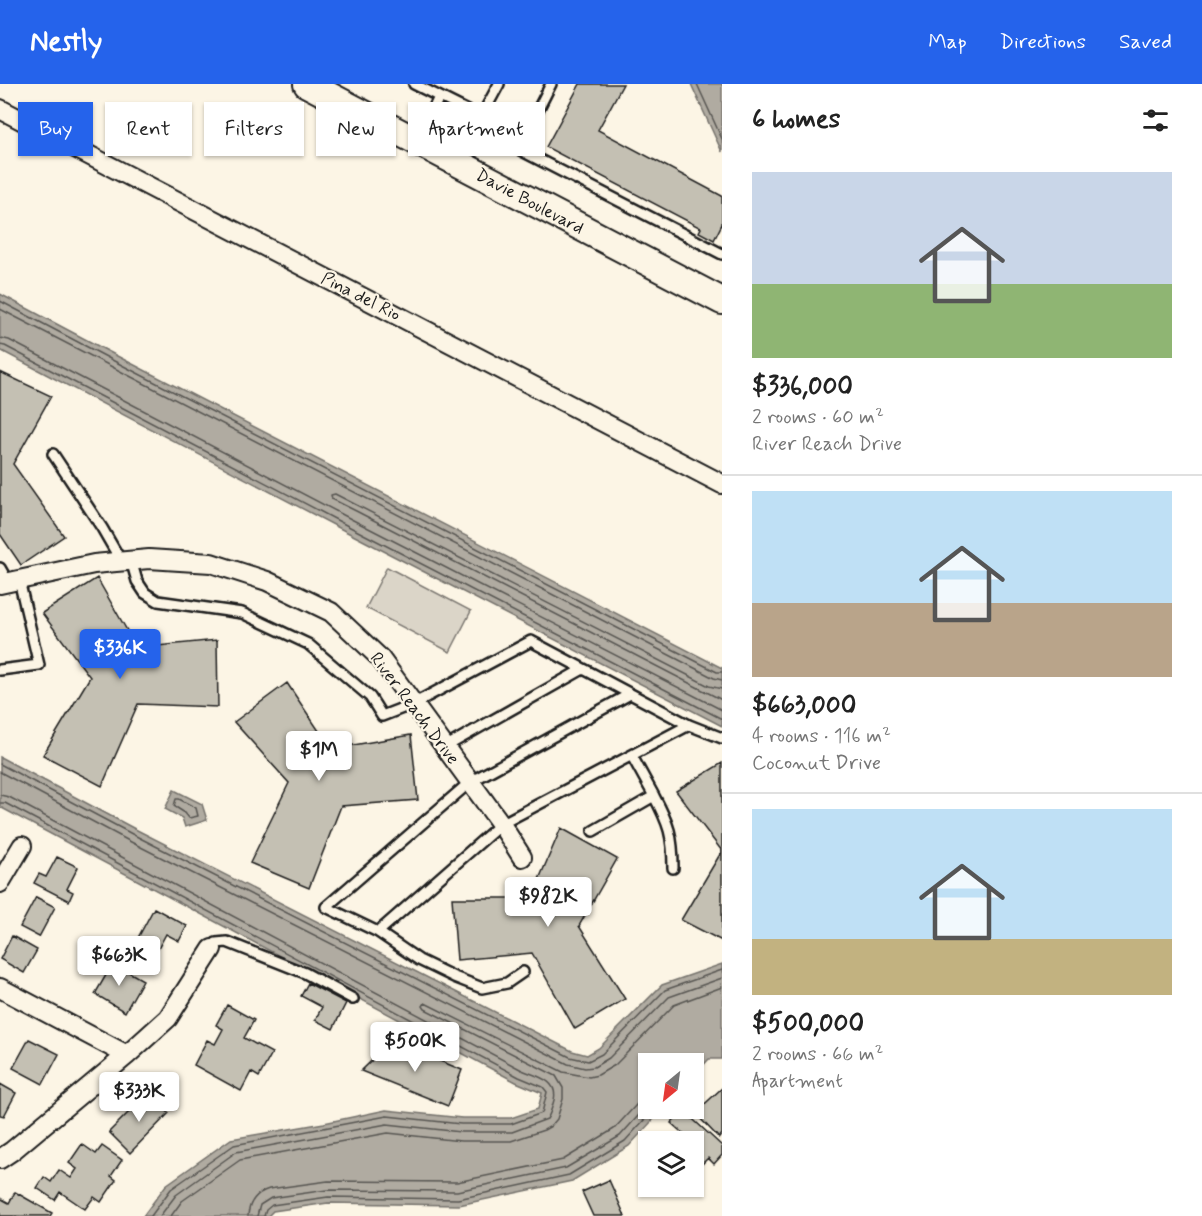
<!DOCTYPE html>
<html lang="en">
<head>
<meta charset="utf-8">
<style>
	:root { --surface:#fff; --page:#f6f6f6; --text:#222; --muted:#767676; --line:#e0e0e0; --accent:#2563eb }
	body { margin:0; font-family:Mynerve,sans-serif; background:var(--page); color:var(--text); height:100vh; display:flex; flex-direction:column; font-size:22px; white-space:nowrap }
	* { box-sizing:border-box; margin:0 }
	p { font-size:20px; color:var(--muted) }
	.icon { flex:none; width:33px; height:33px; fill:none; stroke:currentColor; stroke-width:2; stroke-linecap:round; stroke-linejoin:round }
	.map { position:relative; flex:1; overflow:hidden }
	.drawer { display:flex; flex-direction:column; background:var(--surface); width:480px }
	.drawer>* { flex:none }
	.top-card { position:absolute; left:18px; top:18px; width:570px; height:54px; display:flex; gap:12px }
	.needle { width:39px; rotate:209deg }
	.fabs { position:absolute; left:638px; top:969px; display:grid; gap:12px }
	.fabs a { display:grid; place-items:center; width:66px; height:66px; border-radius:0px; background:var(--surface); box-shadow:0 2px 4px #0004; font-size:30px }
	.price { position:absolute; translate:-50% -51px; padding:0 14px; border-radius:6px; background:#fff; color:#222; font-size:20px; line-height:39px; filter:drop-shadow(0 2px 3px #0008) }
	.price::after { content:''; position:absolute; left:50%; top:36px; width:18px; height:14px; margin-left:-9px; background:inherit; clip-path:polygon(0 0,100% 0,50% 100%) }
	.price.current { background:var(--accent); color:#fff }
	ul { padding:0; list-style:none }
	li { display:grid; align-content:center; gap:12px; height:318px; padding:0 30px }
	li+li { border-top:2px solid var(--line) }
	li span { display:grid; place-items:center; height:186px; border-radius:0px; color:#555 }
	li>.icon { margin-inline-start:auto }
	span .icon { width:108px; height:108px; fill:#fffc; stroke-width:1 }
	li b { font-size:26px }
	h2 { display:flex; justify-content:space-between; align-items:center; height:72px; padding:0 30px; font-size:26px }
	.chip { padding:0 21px; border-radius:0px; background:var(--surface); box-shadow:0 2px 4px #0004; font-size:21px; line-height:54px }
	.chip.current { background:var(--accent); color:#fff }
	header { display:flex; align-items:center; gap:36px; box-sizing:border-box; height:84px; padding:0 30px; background:var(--accent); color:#fff }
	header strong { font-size:28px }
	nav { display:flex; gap:33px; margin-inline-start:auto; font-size:21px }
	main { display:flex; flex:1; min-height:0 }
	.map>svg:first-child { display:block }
	.green { fill:#dbd5c8; stroke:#7c7872; stroke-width:1.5 }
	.water { fill:#b0aba1; stroke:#75726c; stroke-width:1.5 }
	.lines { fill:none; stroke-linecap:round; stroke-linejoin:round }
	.shore { stroke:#575551; stroke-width:1.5 }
	.building { fill:#c4c0b3; stroke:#1c1c1c; stroke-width:1.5 }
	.service-casing { stroke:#1c1c1c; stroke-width:14 }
	.minor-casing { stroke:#1c1c1c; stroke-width:22 }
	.secondary-casing { stroke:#1c1c1c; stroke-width:30 }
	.service { stroke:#fcf5e5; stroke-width:9 }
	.minor { stroke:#fcf5e5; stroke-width:18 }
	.secondary { stroke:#fcf5e5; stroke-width:26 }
	.labels { text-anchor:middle; stroke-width:4.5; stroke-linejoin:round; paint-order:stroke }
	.street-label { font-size:18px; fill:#1c1c1c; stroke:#fcf5e5 }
</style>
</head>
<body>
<header>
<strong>Nestly</strong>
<nav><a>Map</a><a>Directions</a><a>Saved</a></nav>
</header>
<main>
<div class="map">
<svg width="722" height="1132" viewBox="0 0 722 1132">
	<rect width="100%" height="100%" fill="#fcf5e5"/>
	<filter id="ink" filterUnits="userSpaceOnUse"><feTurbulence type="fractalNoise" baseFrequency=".0167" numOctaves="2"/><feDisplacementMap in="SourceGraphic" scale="12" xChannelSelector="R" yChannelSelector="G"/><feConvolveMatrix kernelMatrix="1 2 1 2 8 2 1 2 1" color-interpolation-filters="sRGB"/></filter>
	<g filter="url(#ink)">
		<!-- green -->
		<path class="green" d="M387 483 471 527 450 568 366 524Z"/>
		<!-- water -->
		<path class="water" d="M691 0H722V68Z
			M0 210 117 272 722 584V642L345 447 0 266Z
			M0 673 135 745 572 967 587 971 599 964 662 901 722 880V975H709L693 992V980H648V1024L663 1025 629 1062 572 1097 459 1121 328 1119 273 1127 268 1132H143L166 1101 231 1055 324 1039 386 1026 462 1034H511L538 1025 542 1009 516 998 0 723Z
			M174 706 202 720 207 736 185 743 182 734 165 725Z"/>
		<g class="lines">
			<!-- shore -->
			<path class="shore" d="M697 0 722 55
				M0 217 114 277 717 588H722
				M0 225 714 594 722 596
				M0 254 9 256 351 435 722 626
				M0 261 5 262 348 442 722 635
				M722 605 709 602 335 410 331 411 332 415 356 427 722 616
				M0 680 132 750 570 973 588 977 602 970 665 906 722 886
				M0 688 129 757 568 980 585 984 594 983 609 974 669 913 722 894
				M0 711 9 713 522 986C536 992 559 996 554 1016 552 1023 551 1029 547 1035L512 1048H461L387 1040 236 1068 176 1111 160 1132
				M176 715H179L196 724 198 732 189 734 185 729 174 722Z
				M0 719H5L519 993 543 1003 547 1008 542 1029 511 1040H461L387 1032 234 1061 171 1105 151 1132
				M171 1132 182 1117 240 1076 388 1049 461 1057H511L544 1046 551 1042 557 1035 563 1015V1004L556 992 425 925 423 922 425 919 563 988 589 993 598 991 615 981 674 921 722 903
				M248 1132C249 1118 256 1109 269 1105L328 1097 457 1098 563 1076 614 1045 648 1008
				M257 1132 260 1121 271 1114 327 1106 457 1107 566 1084 620 1052 648 1021
				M264 1132 266 1126 272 1121 328 1113 458 1115 569 1091 625 1057 655 1024"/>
		</g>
		<!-- building -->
		<path class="building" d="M580 0H623L598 46 722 112V140L714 156 699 148 701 144 546 63Z
			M0 288 51 312 13 380 64 452 21 481 0 450Z
			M97 494 137 564 217 556 218 623 138 620 102 702 43 671 90 593 42 529Z
			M287 599 331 665 411 651 418 716 341 722 309 804 250 779 289 699 234 638Z
			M722 679V857L681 836 722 767 676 707Z
			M561 744 617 775 579 842 625 915 575 945 532 869 457 876 452 814H531Z
			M57 773 78 783 67 805 73 808 69 817 34 799 39 790 46 793Z
			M36 813 55 823 39 853 20 843Z
			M154 824 187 842 179 857 166 850 152 876 132 865Z
			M12 852 37 866 24 889 0 875Z
			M113 879 143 896 125 928 95 910Z
			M308 899 346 919 333 945 315 936 322 923 301 912Z
			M227 921 254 936 244 954 272 969 259 993 251 988 241 1007 194 981 207 956 215 960 223 945 216 941Z
			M29 955 59 970 43 1000 13 984Z
			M392 957 462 986 448 1022 361 987Z
			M0 1000 16 1009 4 1032 0 1031Z
			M722 1004V1050L719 1054 695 1029Z
			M148 1009 169 1029 130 1069 109 1048Z
			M683 1026 722 1062V1071L714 1080 708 1074 693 1089V1058H682L687 1053 671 1039Z
			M82 1060 96 1070 102 1062 122 1076 111 1092 116 1096 101 1118 94 1113 85 1125 60 1108 55 1116 37 1104 44 1093 51 1098 59 1086 71 1094 77 1085 69 1079Z
			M609 1096 625 1132H593L582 1108Z
			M15 1108 52 1129 50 1132H0V1114L9 1119Z"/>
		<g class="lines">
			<defs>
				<path id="service" d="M414 0 470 28 493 52 722 170
					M479 37 499 0
					M418 57 439 13
					M518 65 551 0
					M53 370 102 444 121 477
					M131 476 137 497 145 509 158 517 242 529 308 560 370 613 382 632 413 620 531 557 689 641 501 740 378 848 326 823 470 698 630 610
					M0 484 8 498
					M0 586 39 581 19 496
					M689 641 722 654
					M445 663 583 585
					M654 712C669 740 673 752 673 784
					M593 747 654 712 632 672
					M378 848 419 876 454 893 482 904 507 899 523 888
					M212 865 216 859 227 858 305 889 353 915"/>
				<path id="minor" d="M0 25 722 400
					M0 500 94 480 149 475 211 479 267 497 331 528 380 574 501 740 522 773
					M0 799 22 762
					M0 904 127 971
					M0 1075 12 1067 127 971 168 934 212 865"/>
				<path id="secondary" d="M307 0 722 217"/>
			</defs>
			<!-- service casing -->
			<use href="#service" class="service-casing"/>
			<!-- minor casing -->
			<use href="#minor" class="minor-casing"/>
			<!-- secondary casing -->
			<use href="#secondary" class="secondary-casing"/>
			<!-- service -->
			<use href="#service" class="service"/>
			<!-- minor -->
			<use href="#minor" class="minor"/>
			<!-- secondary -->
			<use href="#secondary" class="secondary"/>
		</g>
	</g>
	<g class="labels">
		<!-- street labels -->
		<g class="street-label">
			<text transform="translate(530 117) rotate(28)" y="6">Davie Boulevard</text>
			<text transform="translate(361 212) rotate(27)" y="6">Pina del Rio</text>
			<text transform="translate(415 624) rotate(53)" y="6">River Reach Drive</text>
		</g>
	</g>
</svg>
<div class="fabs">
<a><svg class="needle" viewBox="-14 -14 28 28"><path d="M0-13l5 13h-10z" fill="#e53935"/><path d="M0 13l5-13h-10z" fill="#767676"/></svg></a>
<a><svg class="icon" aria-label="layers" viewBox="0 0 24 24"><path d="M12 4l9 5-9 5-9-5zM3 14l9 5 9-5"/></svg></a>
</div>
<b class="price current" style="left:120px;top:596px">$336K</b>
<b class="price" style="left:319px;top:698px">$1M</b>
<b class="price" style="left:548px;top:844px">$982K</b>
<b class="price" style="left:119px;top:903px">$663K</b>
<b class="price" style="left:415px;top:989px">$500K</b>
<b class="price" style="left:139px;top:1039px">$333K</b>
<div class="top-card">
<a class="chip current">Buy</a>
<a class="chip">Rent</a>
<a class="chip">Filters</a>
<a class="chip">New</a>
<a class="chip">Apartment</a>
</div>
</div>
<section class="drawer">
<h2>6 homes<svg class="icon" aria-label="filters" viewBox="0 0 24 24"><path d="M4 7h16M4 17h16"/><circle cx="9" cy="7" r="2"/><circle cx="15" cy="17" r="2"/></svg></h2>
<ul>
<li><span style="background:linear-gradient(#c9d6e8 60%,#8fb573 0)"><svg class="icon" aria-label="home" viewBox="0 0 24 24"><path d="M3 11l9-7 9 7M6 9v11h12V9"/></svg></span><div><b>$336,000</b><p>2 rooms · 60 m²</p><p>River Reach Drive</p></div></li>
<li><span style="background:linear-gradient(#bfe0f5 60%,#b9a48a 0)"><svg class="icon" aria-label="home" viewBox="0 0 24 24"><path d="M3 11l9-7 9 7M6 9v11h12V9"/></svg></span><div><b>$663,000</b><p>4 rooms · 116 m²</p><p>Coconut Drive</p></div></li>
<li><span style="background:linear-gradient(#bfe0f5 70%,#c2b280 0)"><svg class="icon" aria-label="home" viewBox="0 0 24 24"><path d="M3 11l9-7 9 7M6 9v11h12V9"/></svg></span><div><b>$500,000</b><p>2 rooms · 66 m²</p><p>Apartment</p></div></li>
</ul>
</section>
</main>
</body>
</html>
